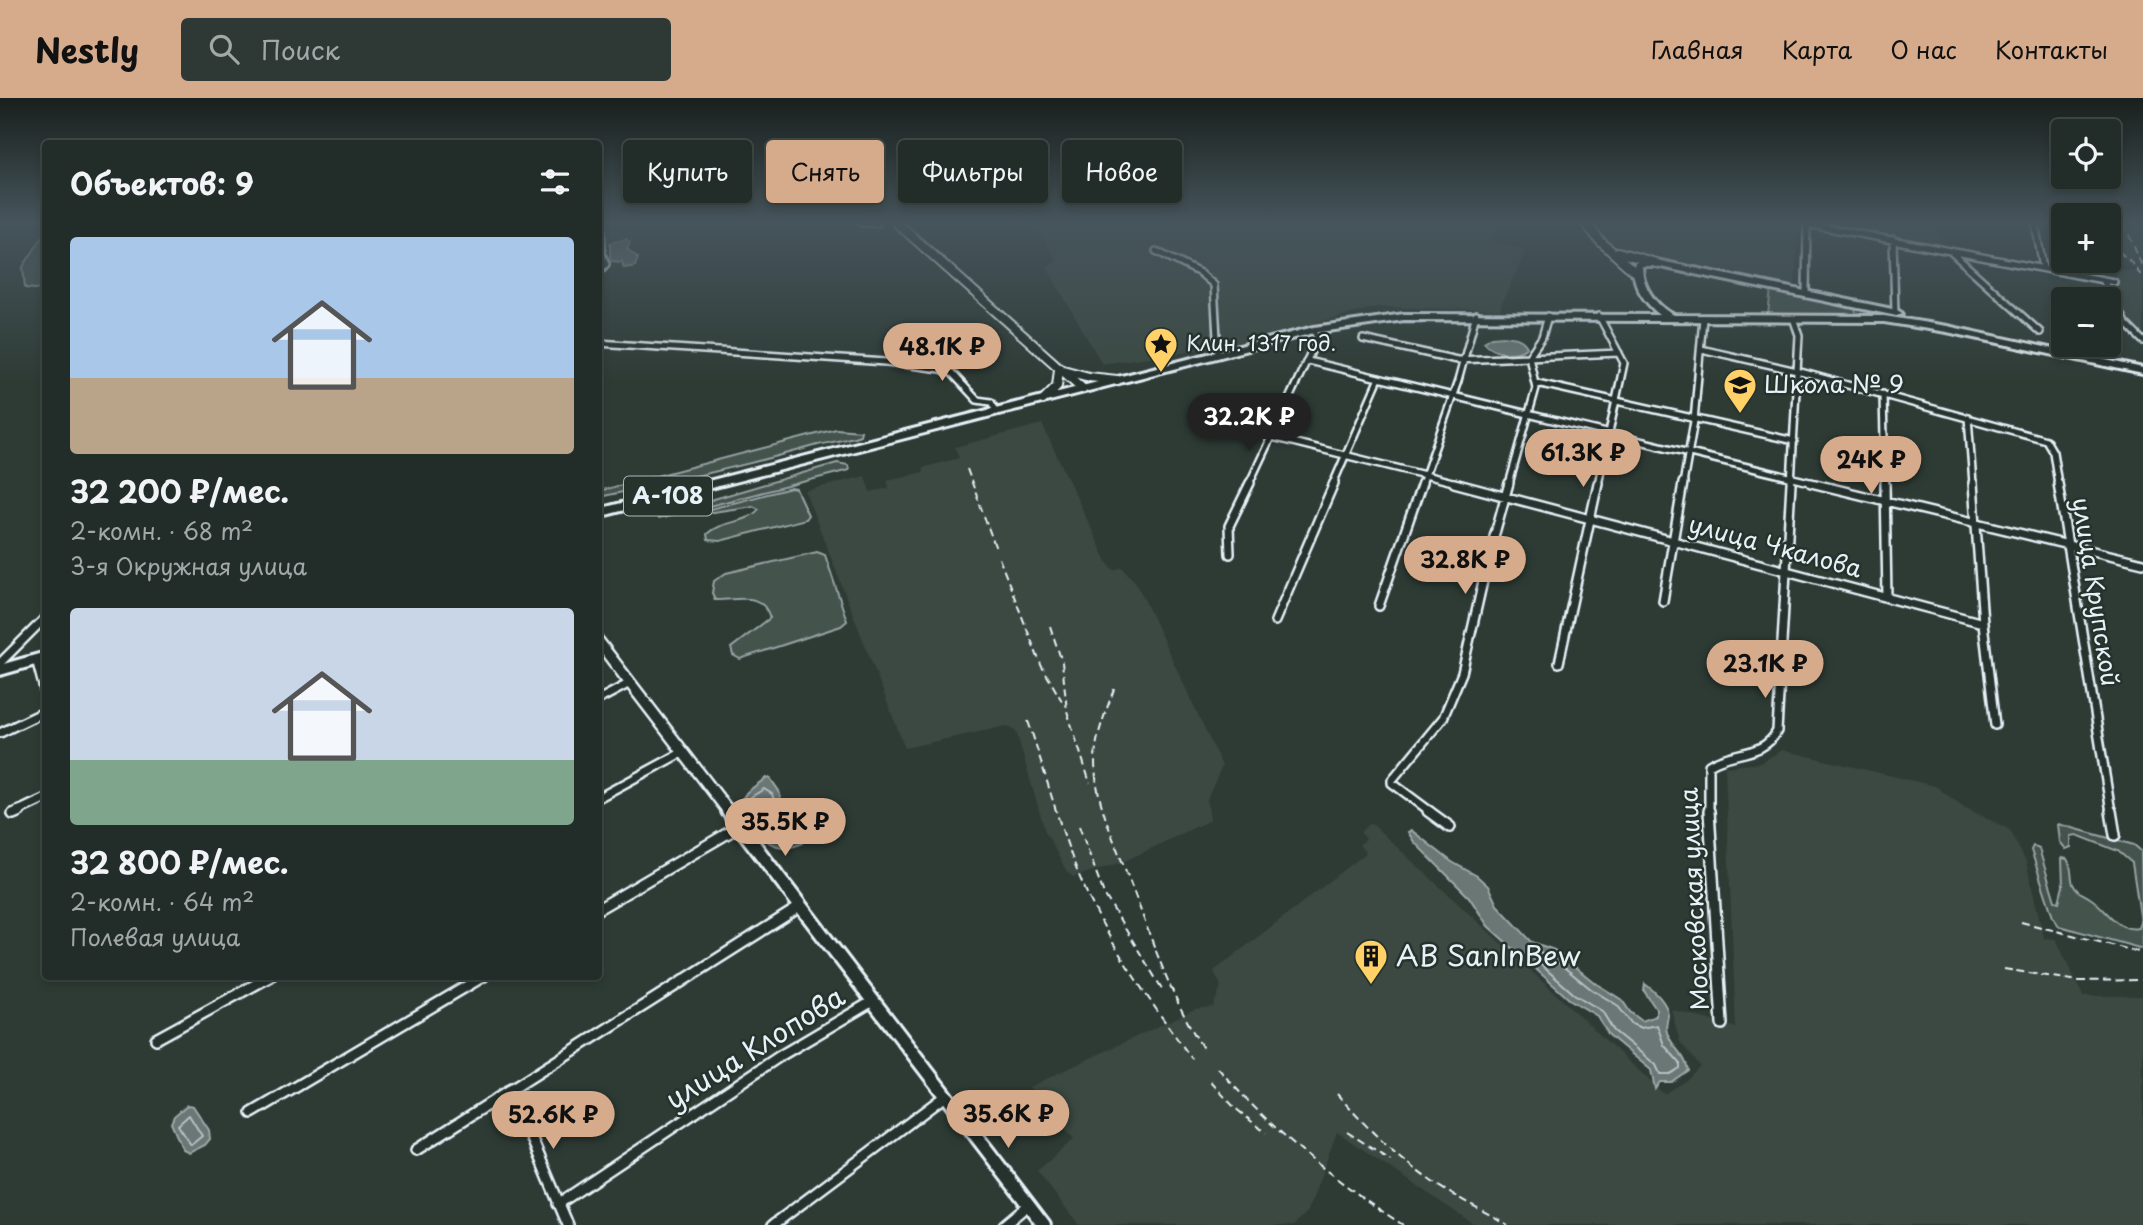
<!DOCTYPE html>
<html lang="ru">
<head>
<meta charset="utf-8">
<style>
	:root { --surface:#222c28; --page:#2e3834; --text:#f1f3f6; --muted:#a2a7a8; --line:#3f4845; --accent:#d6ab8b }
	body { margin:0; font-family:"Playpen Sans",sans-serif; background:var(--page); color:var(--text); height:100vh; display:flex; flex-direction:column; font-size:26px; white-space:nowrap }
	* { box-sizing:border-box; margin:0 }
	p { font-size:23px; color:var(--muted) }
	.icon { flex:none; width:38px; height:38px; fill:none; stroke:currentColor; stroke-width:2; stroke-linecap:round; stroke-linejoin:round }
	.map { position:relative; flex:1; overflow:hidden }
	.side { position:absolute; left:42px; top:42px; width:560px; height:840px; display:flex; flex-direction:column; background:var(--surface); border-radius:7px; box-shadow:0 4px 10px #0003,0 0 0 2px var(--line) }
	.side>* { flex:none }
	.guide { position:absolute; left:623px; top:42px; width:665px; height:63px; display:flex; gap:14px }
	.controls { position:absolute; left:2051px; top:21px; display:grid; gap:14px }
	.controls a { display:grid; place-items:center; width:70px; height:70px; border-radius:7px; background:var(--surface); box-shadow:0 4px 10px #0003,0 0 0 2px var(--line); font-size:35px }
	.price { position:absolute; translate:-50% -60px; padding:0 16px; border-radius:24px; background:var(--accent); color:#111; font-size:23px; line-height:46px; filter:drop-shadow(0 2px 4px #0008) }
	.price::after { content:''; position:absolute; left:50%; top:42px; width:21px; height:16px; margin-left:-10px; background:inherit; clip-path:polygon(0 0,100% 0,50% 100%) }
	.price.on { background:#222; color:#fff }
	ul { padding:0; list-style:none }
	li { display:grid; align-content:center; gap:14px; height:371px; padding:0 28px }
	li span { display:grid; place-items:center; height:217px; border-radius:7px; color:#555 }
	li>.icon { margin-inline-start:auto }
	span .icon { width:126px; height:126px; fill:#fffc; stroke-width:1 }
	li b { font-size:30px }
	h2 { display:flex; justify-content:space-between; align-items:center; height:84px; padding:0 28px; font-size:30px }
	.pill { padding:0 24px; border-radius:7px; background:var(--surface); box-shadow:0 4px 10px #0003,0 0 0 2px var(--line); font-size:24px; line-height:63px }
	.pill.on { background:var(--accent); color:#111 }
	header { display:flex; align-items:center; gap:42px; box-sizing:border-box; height:98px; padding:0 35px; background:var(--accent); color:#111 }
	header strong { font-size:33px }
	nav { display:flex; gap:38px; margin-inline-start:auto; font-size:24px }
	.search { width:490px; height:63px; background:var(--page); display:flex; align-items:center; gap:18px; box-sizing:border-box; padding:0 24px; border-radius:7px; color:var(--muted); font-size:26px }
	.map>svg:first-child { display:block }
	.built { fill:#3b4843 }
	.green { fill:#45524e; stroke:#96a2a3; stroke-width:2 }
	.water { fill:#6b7775; stroke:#9da8a9; stroke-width:2 }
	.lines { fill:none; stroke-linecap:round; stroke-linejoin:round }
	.shore { stroke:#b6c0c4; stroke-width:2 }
	.street-far2-casing { stroke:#e8f1f8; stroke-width:10 }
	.street-far1-casing { stroke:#e8f1f8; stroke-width:12 }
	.street-casing { stroke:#e8f1f8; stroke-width:14 }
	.secondary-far2-casing { stroke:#e8f1f8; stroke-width:12 }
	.secondary-far1-casing { stroke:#e8f1f8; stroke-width:15 }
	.secondary-casing { stroke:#e8f1f8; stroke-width:18 }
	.highway-casing { stroke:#e8f1f8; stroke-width:6 }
	.street-far2 { stroke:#26332d; stroke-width:5 }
	.street-far1 { stroke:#26332d; stroke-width:7 }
	.street { stroke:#26332d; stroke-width:9 }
	.secondary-far2 { stroke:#26332d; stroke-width:8 }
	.secondary-far1 { stroke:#26332d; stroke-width:10 }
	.secondary { stroke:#26332d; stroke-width:12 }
	.highway { fill:#26332d; fill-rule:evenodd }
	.rail { stroke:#e8f1f8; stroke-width:2; stroke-dasharray:8 4.5; stroke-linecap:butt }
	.labels { text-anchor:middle; stroke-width:5; stroke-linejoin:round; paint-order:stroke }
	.far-poi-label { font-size:21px; fill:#e8f1f8; stroke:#26332d; text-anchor:start }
	.shield { fill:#26332d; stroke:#aeb8bb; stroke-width:2 }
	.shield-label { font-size:23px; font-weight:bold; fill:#e8f1f8 }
	.poi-label { font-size:24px; fill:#e8f1f8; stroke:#26332d; text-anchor:start }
	.street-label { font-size:24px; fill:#e8f1f8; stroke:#26332d }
	.near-poi-label { font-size:28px; fill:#e8f1f8; stroke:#26332d; text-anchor:start }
	.near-street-label { font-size:28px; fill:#e8f1f8; stroke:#26332d }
</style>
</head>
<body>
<header>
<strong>Nestly</strong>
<div class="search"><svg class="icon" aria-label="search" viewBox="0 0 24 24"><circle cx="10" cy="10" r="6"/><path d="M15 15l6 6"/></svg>Поиск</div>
<nav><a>Главная</a><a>Карта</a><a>О нас</a><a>Контакты</a></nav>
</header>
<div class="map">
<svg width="2143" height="1127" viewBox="0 0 2143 1127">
	<rect width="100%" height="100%" fill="#2e3b35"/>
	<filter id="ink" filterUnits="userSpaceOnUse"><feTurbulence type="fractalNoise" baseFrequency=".0143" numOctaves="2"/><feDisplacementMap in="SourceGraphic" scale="14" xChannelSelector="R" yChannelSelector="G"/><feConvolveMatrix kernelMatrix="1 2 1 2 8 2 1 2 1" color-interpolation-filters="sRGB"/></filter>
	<g filter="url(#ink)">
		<!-- built -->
		<path class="built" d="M1031 125H1497L1490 142 1526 152 1501 207V212L1377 209 1230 247 1102 266 1047 170 1057 162Z
			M1597 125H1799L1795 189 1635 155 1611 145Z
			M1813 125H1937L1945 149Z
			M2109 125H2143V238L2130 224 2109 186 2119 187 2115 172 2137 173 2109 147Z
			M1042 326 1108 466 1114 472 1122 469 1137 486 1222 668 1207 701 1210 722 1123 764 1073 779 1067 774 1045 733 1016 633 1006 628 905 650 805 393 865 378 870 394 889 390 887 382 924 374 922 370 959 360 955 349Z
			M1782 652 1935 688 1964 709 2010 732 2026 764 2044 840 2056 841 2083 898H2143V1127H1475L1337 1034 1308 1113 1294 1127H1079L1037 1073 1074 1041 1029 989 1195 911 1213 909 1221 888 1214 873 1366 755 1359 747 1366 741 1360 734 1371 725 1664 996 1686 982 1700 968 1680 944 1671 911 1736 930 1725 669 1760 665Z"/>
		<!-- green -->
		<path class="green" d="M45 135V192L25 190 23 169Z
			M1771 191 1848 208 1854 210 1857 216 1768 217Z
			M836 331 861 333 860 337C846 342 832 344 818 347 745 368 672 384 599 399V393Z
			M837 365 848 367 849 372 659 421 656 418Z
			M791 390 796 391 808 417 805 421 720 443 708 442 707 436C721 422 747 426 759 411L753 408 706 415V412Z
			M817 454 825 457 847 523 841 528 740 561 733 557 731 550 770 520C762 492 737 503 715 502L712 495 714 483 726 475Z
			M2058 726 2134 747 2141 753 2143 851 2059 828 2053 819 2031 752 2033 748 2039 751 2055 803 2059 804 2063 788 2062 760 2067 761C2073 770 2070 777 2073 786 2077 795 2083 795 2090 800 2103 808 2109 821 2123 828 2128 831 2133 831 2139 830L2141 824 2132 765 2118 753 2077 737 2071 738V749L2066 751 2060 744Z"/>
		<!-- water -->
		<path class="water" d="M626 141 630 144 627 151 638 160 635 168 624 170 622 164 610 163V145Z
			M1503 238C1513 239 1522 239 1527 249 1516 259 1494 256 1484 244L1492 239Z
			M766 680H770L779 693 783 711 802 729 805 738 803 745C768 760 757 732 738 707L747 694Z
			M1411 732 1452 764 1477 778 1488 788 1497 807 1532 844 1554 852 1595 885 1622 902 1630 914 1642 923 1656 918V911L1644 893 1645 886C1654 892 1668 906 1668 917 1667 926 1664 930 1669 939 1674 951 1686 958 1688 972L1671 984H1660L1655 991 1651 972 1609 937 1597 918 1569 901 1488 828 1469 799 1414 744 1408 734Z
			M187 1007 193 1008 209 1032 210 1041 205 1047 189 1055 183 1052 171 1025 174 1018Z"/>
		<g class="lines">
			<!-- shore -->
			<path class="shore" d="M764 691 772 696 778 715 796 732V740L776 742 747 707 751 699Z
				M1535 852 1550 858 1591 891 1617 907 1632 926 1641 930 1657 927 1664 947 1680 965V970L1670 976H1660L1656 967 1614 933 1602 913 1574 896 1531 858V853Z
				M189 1017 202 1038 191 1047 178 1027Z"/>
			<defs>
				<path id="street-far2" d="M862 125H877
					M2035 125 2043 170
					M1807 126 2114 184
					M1893 141 1895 215
					M1156 153 1200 175 1214 187 1218 257
					M1950 153 2040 234
					M598 175 606 166 602 156V125
					M2103 182 2125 225 2143 243
					M1806 196 1807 125
					M1363 241 1457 262 1619 255
					M598 245 886 264 941 271 952 275 977 302 991 304 997 314
					M1701 251 1797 273 2046 342 2053 354 2058 386
					M1308 263 1818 386
					M1537 285 1794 343
					M1883 296 1885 386
					M1968 319 1973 386
					M1272 339 1461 386
					M1249 386 1317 241 1314 232
					M1333 386 1379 280
					M1422 386 1458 283 1476 217
					M1509 386 1536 290 1529 258 1542 239 1548 218
					M1598 386 1624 265 1599 218
					M1683 386 1694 323 1703 220
					M1791 386 1799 237 1793 220"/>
				<path id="street-far1" d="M1454 385 1983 525
					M1811 385 2143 465
					M1885 385 1887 500
					M1973 385 1983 525 1995 627
					M2058 385 2111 714
					M1230 456 1229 428 1250 385
					M1663 503 1683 385
					M1379 508 1422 385
					M1275 523 1334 385
					M36 561 46 599
					M0 565 46 519
					M1559 565 1598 385
					M598 602 630 585
					M0 635 46 613
					M598 700 683 654
					M16 714 46 700
					M1431 714 1392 685V682L1443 620 1462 575 1489 457 1509 385
					M1709 714V667C1732 652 1763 660 1777 633L1791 385"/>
				<path id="street" d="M1428 713 1450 729
					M1709 713 1722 926
					M2111 713 2115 737
					M13 716 20 713
					M598 811 740 728
					M156 941 271 878
					M511 991 568 1127
					M252 1015 484 878
					M416 1052 801 808
					M558 1106 780 958 873 903
					M773 1127 945 998
					M1004 1127 1029 1106"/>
				<path id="secondary-far2" d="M897 125 1083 291
					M1586 125 1600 143 1637 176
					M1618 154 1656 165
					M1063 272 1089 279 1117 282
					M1043 302 1057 288 1059 271"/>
				<path id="secondary-far1" d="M598 543 729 714"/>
				<path id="secondary" d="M728 713 1044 1127"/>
				<path id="highway" d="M1656 162 1897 212 1902 215 1897 218 1656 168H1642C1642 189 1656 208 1674 217L1884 218 1947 228 2143 270V276L1947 234 1884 224 1404 222 1314 235 598 419V411L1314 229 1404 216 1660 217C1645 205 1629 184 1635 164Z
					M46 554V564L0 577V567Z"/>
			</defs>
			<!-- street-far2 casing -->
			<use href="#street-far2" class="street-far2-casing"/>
			<!-- street-far1 casing -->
			<use href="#street-far1" class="street-far1-casing"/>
			<!-- street casing -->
			<use href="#street" class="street-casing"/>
			<!-- secondary-far2 casing -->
			<use href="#secondary-far2" class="secondary-far2-casing"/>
			<!-- secondary-far1 casing -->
			<use href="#secondary-far1" class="secondary-far1-casing"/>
			<!-- secondary casing -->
			<use href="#secondary" class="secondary-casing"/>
			<!-- highway casing -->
			<use href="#highway" class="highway-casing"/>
			<!-- street-far2 -->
			<use href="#street-far2" class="street-far2"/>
			<!-- street-far1 -->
			<use href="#street-far1" class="street-far1"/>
			<!-- street -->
			<use href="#street" class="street"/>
			<!-- secondary-far2 -->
			<use href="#secondary-far2" class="secondary-far2"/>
			<!-- secondary-far1 -->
			<use href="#secondary-far1" class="secondary-far1"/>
			<!-- secondary -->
			<use href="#secondary" class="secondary"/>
			<!-- highway -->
			<use href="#highway" class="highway"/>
			<!-- rail -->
			<path class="rail" d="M2124 125 2143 170
				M2109 145 2130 163 2143 180
				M967 371 996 451
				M999 460 1041 567 1062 603
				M1050 528 1062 564 1067 613 1090 685
				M1114 591C1106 614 1095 638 1095 663 1095 703 1113 739 1127 776 1150 836 1169 897 1204 952
				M1028 623C1045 673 1058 726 1078 775 1106 843 1149 902 1192 961
				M1079 728 1104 796 1164 894
				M2021 824 2143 855
				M2004 871 2079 883 2143 882
				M1218 970C1272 1033 1334 1082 1403 1127
				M1211 984 1235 1010 1266 1035
				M1337 996C1367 1030 1399 1062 1437 1087 1460 1102 1485 1113 1508 1127
				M1347 1034 1391 1062"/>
		</g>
	</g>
	<!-- sky -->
	<linearGradient id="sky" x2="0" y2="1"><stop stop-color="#19201d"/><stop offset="0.44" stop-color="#46555c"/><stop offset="1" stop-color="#46555c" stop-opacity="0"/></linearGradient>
	<rect width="2143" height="283" fill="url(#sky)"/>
	<!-- icons -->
	<defs>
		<symbol id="sight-pin" viewBox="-11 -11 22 30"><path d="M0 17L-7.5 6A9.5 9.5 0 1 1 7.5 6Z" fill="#ffd166" stroke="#26332d"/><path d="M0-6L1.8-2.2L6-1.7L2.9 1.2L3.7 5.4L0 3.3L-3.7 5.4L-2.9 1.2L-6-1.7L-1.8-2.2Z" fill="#111"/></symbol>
		<symbol id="school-pin" viewBox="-11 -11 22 30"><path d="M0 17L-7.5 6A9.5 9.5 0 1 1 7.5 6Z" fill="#ffd166" stroke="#26332d"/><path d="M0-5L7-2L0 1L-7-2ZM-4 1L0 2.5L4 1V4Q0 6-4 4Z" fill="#111"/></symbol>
		<symbol id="building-pin" viewBox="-11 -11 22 30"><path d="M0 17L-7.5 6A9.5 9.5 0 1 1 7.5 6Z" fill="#ffd166" stroke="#26332d"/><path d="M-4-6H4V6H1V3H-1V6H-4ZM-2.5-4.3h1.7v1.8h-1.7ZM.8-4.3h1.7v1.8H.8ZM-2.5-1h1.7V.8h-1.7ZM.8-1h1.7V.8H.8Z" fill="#111"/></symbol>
	</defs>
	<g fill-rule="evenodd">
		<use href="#sight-pin" x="1142" y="227" width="38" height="52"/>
		<use href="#school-pin" x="1721" y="268" width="38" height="52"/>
		<use href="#building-pin" x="1352" y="839" width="38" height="52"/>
	</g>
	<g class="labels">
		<!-- far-poi labels -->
		<g class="far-poi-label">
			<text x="1186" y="253">Клин. 1317 год.</text>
		</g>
		<!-- shield labels -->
		<rect class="shield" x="624" y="378.5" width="88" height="39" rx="5"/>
		<g class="shield-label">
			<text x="668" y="406">А-108</text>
		</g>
		<!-- poi labels -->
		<g class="poi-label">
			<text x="1764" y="295">Школа № 9</text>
		</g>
		<!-- street labels -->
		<g class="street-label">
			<text transform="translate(1775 449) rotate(15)" y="8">улица Чкалова</text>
			<text transform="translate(2095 494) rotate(81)" y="8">улица Крупской</text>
			<text transform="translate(1695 801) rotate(-93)" y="8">Московская улица</text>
		</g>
		<!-- near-poi labels -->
		<g class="near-poi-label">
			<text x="1396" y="868">AB SanInBew</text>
		</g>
		<!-- near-street labels -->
		<g class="near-street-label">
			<text transform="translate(755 950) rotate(-32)" y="10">улица Клопова</text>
		</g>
	</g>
</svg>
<div class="controls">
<a><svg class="icon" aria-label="locate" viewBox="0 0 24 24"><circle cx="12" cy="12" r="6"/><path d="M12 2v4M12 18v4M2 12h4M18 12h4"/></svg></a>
<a>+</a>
<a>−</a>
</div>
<b class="price" style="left:942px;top:285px">48.1K ₽</b>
<b class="price on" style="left:1249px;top:355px">32.2K ₽</b>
<b class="price" style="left:1583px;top:391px">61.3K ₽</b>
<b class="price" style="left:1871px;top:398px">24K ₽</b>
<b class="price" style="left:1465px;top:498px">32.8K ₽</b>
<b class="price" style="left:1765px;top:602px">23.1K ₽</b>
<b class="price" style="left:785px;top:760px">35.5K ₽</b>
<b class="price" style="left:1008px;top:1052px">35.6K ₽</b>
<b class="price" style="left:553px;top:1053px">52.6K ₽</b>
<div class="guide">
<a class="pill">Купить</a>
<a class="pill on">Снять</a>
<a class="pill">Фильтры</a>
<a class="pill">Новое</a>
</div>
<section class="side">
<h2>Объектов: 9<svg class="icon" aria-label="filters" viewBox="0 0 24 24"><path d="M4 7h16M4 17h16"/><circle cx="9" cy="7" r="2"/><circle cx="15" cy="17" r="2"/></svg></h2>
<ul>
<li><span style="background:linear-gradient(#a9c7e8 65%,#b9a48a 0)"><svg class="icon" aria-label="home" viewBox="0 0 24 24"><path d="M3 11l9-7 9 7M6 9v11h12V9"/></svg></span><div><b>32 200 ₽/мес.</b><p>2-комн. · 68 m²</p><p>3-я Окружная улица</p></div></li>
<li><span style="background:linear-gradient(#c9d6e8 70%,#7fa58c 0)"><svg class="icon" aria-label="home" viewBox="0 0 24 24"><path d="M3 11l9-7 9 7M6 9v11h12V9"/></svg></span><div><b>32 800 ₽/мес.</b><p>2-комн. · 64 m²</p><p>Полевая улица</p></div></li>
</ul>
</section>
</div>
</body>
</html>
